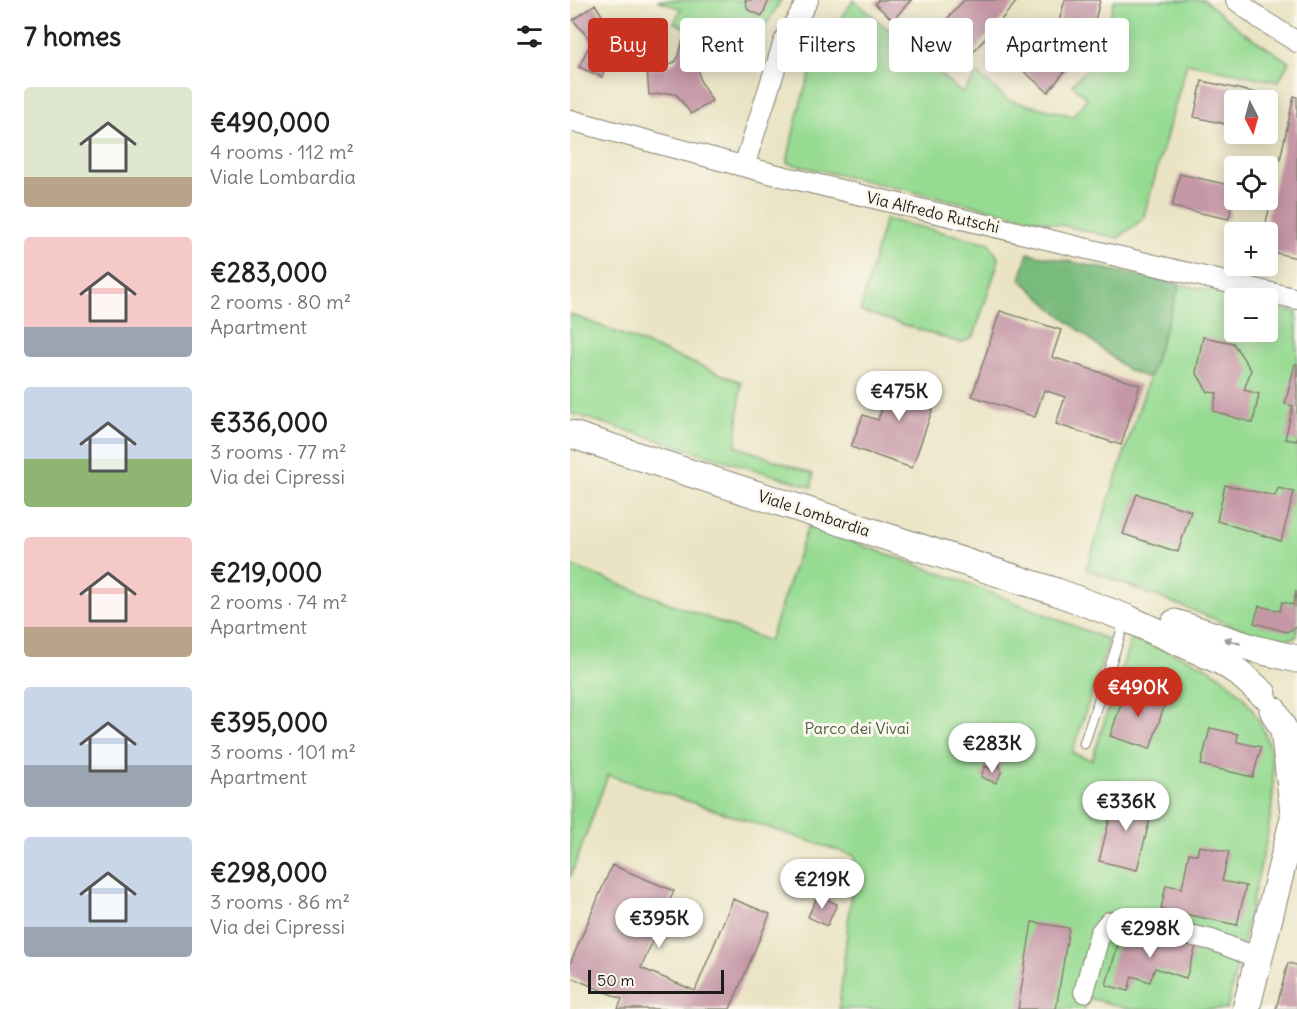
<!DOCTYPE html>
<html lang="en">
<head>
<meta charset="utf-8">
<style>
	:root { --surface:#fff; --page:#f6f6f6; --text:#202124; --muted:#757577; --accent:#c8321e }
	body { margin:0; font-family:Delius,sans-serif; background:var(--page); color:var(--text); height:100vh; display:flex; flex-direction:column; font-size:22px; white-space:nowrap }
	* { box-sizing:border-box; margin:0 }
	p { font-size:20px; color:var(--muted) }
	.icon { flex:none; width:33px; height:33px; fill:none; stroke:currentColor; stroke-width:2; stroke-linecap:round; stroke-linejoin:round }
	.map { position:relative; flex:1; overflow:hidden }
	.drawer { display:flex; flex-direction:column; background:var(--surface); width:570px }
	.drawer>* { flex:none }
	.guide { position:absolute; left:18px; top:18px; width:570px; height:54px; display:flex; gap:12px }
	.needle { width:39px; rotate:174deg }
	.buttons { position:absolute; left:654px; top:90px; display:grid; gap:12px }
	.buttons a { display:grid; place-items:center; width:54px; height:54px; border-radius:6px; background:var(--surface); box-shadow:0 3px 15px #0003; font-size:30px }
	.scale { position:absolute; left:18px; bottom:15px; width:136px; box-sizing:border-box; padding-left:6px; border:3px solid #1c1c1c; border-top:0; font-size:16px; line-height:21px; white-space:nowrap; color:#1c1c1c; -webkit-text-stroke:4px #fbf7ec; paint-order:stroke }
	.price { position:absolute; translate:-50% -51px; padding:0 14px; border-radius:21px; background:#fff; color:#222; font-size:20px; line-height:39px; filter:drop-shadow(0 2px 3px #0008) }
	.price::after { content:''; position:absolute; left:50%; top:36px; width:18px; height:14px; margin-left:-9px; background:inherit; clip-path:polygon(0 0,100% 0,50% 100%) }
	.price.current { background:var(--accent); color:#fff }
	ul { padding:0; list-style:none }
	li { display:flex; align-items:center; gap:18px; height:150px; padding:0 24px }
	li span { display:grid; place-items:center; flex:none; width:168px; height:120px; border-radius:6px; color:#555 }
	li>.icon { margin-inline-start:auto }
	span .icon { width:72px; height:72px; fill:#fffc; stroke-width:1 }
	li b { font-size:26px }
	h2 { display:flex; justify-content:space-between; align-items:center; height:72px; padding:0 24px; font-size:26px }
	.chip { padding:0 21px; border-radius:6px; background:var(--surface); box-shadow:0 3px 15px #0003; font-size:21px; line-height:54px }
	.chip.current { background:var(--accent); color:#fff }
	main { display:flex; flex:1; min-height:0 }
	.map>svg:first-child { display:block }
	.green { fill:#97db93; stroke:#5a7c58; stroke-width:1.5 }
	.forest { fill:#79bb7d; stroke:#4a6c4c; stroke-width:1.5 }
	.building { fill:#c596a6 }
	.lines { fill:none; stroke-linecap:round; stroke-linejoin:round }
	.lane-casing { stroke:#838070; stroke-width:11 }
	.street-casing { stroke:#838070; stroke-width:22 }
	.secondary-casing { stroke:#838070; stroke-width:29 }
	.lane { stroke:#fff; stroke-width:9 }
	.street { stroke:#fff; stroke-width:20 }
	.secondary { stroke:#fff; stroke-width:27 }
	.oneway { fill:#999 }
	.labels { text-anchor:middle; stroke-width:6; stroke-linejoin:round; paint-order:stroke }
	.street-label { font-size:16px; fill:#1c1c1c; stroke:#fbf7ec }
	.park-label { font-size:16px; fill:#475f46; stroke:#fbf7ec }
</style>
</head>
<body>
<main>
<section class="drawer">
<h2>7 homes<svg class="icon" aria-label="filters" viewBox="0 0 24 24"><path d="M4 7h16M4 17h16"/><circle cx="9" cy="7" r="2"/><circle cx="15" cy="17" r="2"/></svg></h2>
<ul>
<li><span style="background:linear-gradient(#dfe7d0 75%,#b9a48a 0)"><svg class="icon" aria-label="home" viewBox="0 0 24 24"><path d="M3 11l9-7 9 7M6 9v11h12V9"/></svg></span><div><b>€490,000</b><p>4 rooms · 112 m²</p><p>Viale Lombardia</p></div></li>
<li><span style="background:linear-gradient(#f6c9c9 75%,#9aa5b1 0)"><svg class="icon" aria-label="home" viewBox="0 0 24 24"><path d="M3 11l9-7 9 7M6 9v11h12V9"/></svg></span><div><b>€283,000</b><p>2 rooms · 80 m²</p><p>Apartment</p></div></li>
<li><span style="background:linear-gradient(#c9d6e8 60%,#8fb573 0)"><svg class="icon" aria-label="home" viewBox="0 0 24 24"><path d="M3 11l9-7 9 7M6 9v11h12V9"/></svg></span><div><b>€336,000</b><p>3 rooms · 77 m²</p><p>Via dei Cipressi</p></div></li>
<li><span style="background:linear-gradient(#f6c9c9 75%,#b9a48a 0)"><svg class="icon" aria-label="home" viewBox="0 0 24 24"><path d="M3 11l9-7 9 7M6 9v11h12V9"/></svg></span><div><b>€219,000</b><p>2 rooms · 74 m²</p><p>Apartment</p></div></li>
<li><span style="background:linear-gradient(#c9d6e8 65%,#9aa5b1 0)"><svg class="icon" aria-label="home" viewBox="0 0 24 24"><path d="M3 11l9-7 9 7M6 9v11h12V9"/></svg></span><div><b>€395,000</b><p>3 rooms · 101 m²</p><p>Apartment</p></div></li>
<li><span style="background:linear-gradient(#c9d6e8 75%,#9aa5b1 0)"><svg class="icon" aria-label="home" viewBox="0 0 24 24"><path d="M3 11l9-7 9 7M6 9v11h12V9"/></svg></span><div><b>€298,000</b><p>3 rooms · 86 m²</p><p>Via dei Cipressi</p></div></li>
</ul>
</section>
<div class="map">
<svg width="727" height="1009" viewBox="0 0 727 1009">
	<rect width="100%" height="100%" fill="#fbf7ec"/>
	<filter id="ink" filterUnits="userSpaceOnUse"><feTurbulence type="fractalNoise" baseFrequency=".0167" numOctaves="2"/><feDisplacementMap in="SourceGraphic" scale="12" xChannelSelector="R" yChannelSelector="G"/><feConvolveMatrix kernelMatrix="1 2 1 2 8 2 1 2 1" color-interpolation-filters="sRGB"/></filter>
	<filter id="wash" filterUnits="userSpaceOnUse"><feTurbulence type="fractalNoise" baseFrequency=".008" numOctaves="4" result="noise"/><feDisplacementMap in="SourceGraphic" scale="24" xChannelSelector="R" yChannelSelector="G"/><feGaussianBlur stdDeviation="1.35" result="paint"/><feColorMatrix in="noise" values="0 0 0 0 0 0 0 0 0 0 0 0 0 0 0 0 0 1.4 0 .05"/><feComposite in="paint" operator="in"/></filter>
	<g filter="url(#wash)">
		<rect width="100%" height="100%" fill="#eae4c5"/>
		<!-- green -->
		<path class="green" d="M87 0H211L193 30 179 26 169 51 104 23 111 9Z
			M284 0 392 93 408 74 438 100 503 116 517 98 502 85 531 53 544 0H634L673 32 719 62 708 82 617 63 573 219 548 238 217 163C225 123 233 84 252 47 260 31 273 15 284 0Z
			M315 219 419 243 429 259 404 336 391 343 290 311Z
			M610 284 671 298H664V332H698V305L727 312V637L718 639H696L516 569Z
			M0 314 171 382 166 446 243 474 242 487 0 413Z
			M238 526 395 582 539 640 502 753 522 760 561 639C591 650 628 658 653 678 726 736 703 813 685 889 676 929 666 969 657 1009H558L519 998 515 1009H269L285 856 38 775 0 878V565L199 641Z"/>
		<!-- forest -->
		<path class="forest" d="M458 253 610 284 579 378 558 370 483 309 450 279Z"/>
		<g id="blocks">
			<!-- building -->
			<path class="building" d="M175 0H199L192 16 178 10Z
				M308 0H341L323 20 305 4Z
				M394 0H448L394 63 362 36Z
				M495 0H530L523 29 489 21Z
				M25 4 36 22 43 26 66 23 69 46 48 49 40 54 32 77 9 67 20 44 18 37 3 20Z
				M486 26 514 48 478 92 451 69Z
				M113 40 137 49 129 72 130 80 142 101 121 114 107 95 100 93 79 95 77 69 96 67 106 61Z
				M632 81 691 94 689 100H664V126L624 117Z
				M724 96 727 97V258L698 251V232H694Z
				M610 174 664 186 659 219 602 207Z
				M430 311 491 330 482 357 570 385 551 445 486 424 495 397 474 390 465 417 402 396Z
				M633 337 663 343 681 370 674 390 689 394 683 423 643 411 647 393 638 392 626 372Z
				M725 364H727V441L715 439 723 406 715 404Z
				M324 373 370 388 342 468 281 447 293 415 308 420Z
				M655 485 705 496 708 488 724 492 711 541 647 521Z
				M567 494 621 511 608 552 553 534Z
				M726 591 727 626 717 632 684 623 689 606 710 611 712 602 723 605Z
				M557 687 596 701 580 749 540 736Z
				M640 728 668 734 667 742 691 747 683 777 631 765Z
				M429 762 431 773 426 783 411 777 415 766 423 770Z
				M546 793 584 803 567 870 529 861Z
				M629 846 659 852 652 881 676 886 667 925 591 909 596 885 612 888 619 853 627 855Z
				M42 865 104 891 71 968 125 991 163 899 200 914 160 1009H48L52 999 0 977V964Z
				M248 895 267 904 257 926 238 917Z
				M462 922 499 928 486 1009H448Z
				M590 932 627 943 616 978 585 968 580 982 562 976 558 991 536 985 550 938 570 944 572 937 587 941Z
				M718 963 727 965V1009H706Z"/>
		</g>
	</g>
	<g filter="url(#ink)">
		<use href="#blocks" fill-opacity="0" stroke="#838070" stroke-width="1.5"/>
		<g class="lines">
			<defs>
				<path id="lane" d="M514 744 555 621"/>
				<path id="street" d="M666 0 692 20 727 42
					M0 120 199 173 727 299
					M174 166 214 41 238 0
					M514 992 530 933 539 922 554 920 642 940 688 958"/>
				<path id="secondary" d="M0 434 487 592 556 618 651 661 668 672 693 694
					M605 623 689 650 727 659
					M703 710 714 730 724 813
					M676 1009 727 806"/>
			</defs>
			<!-- lane casing -->
			<use href="#lane" class="lane-casing"/>
			<!-- street casing -->
			<use href="#street" class="street-casing"/>
			<!-- secondary casing -->
			<use href="#secondary" class="secondary-casing"/>
			<!-- lane -->
			<use href="#lane" class="lane"/>
			<!-- street -->
			<use href="#street" class="street"/>
			<!-- secondary -->
			<use href="#secondary" class="secondary"/>
		</g>
		<!-- one-way arrows -->
		<defs><path id="oneway-solid" d="M-6-.8H1V-3.2L6.5 0L1 3.2V.8H-6Z" transform="scale(1.5)"/></defs>
		<use class="oneway" href="#oneway-solid" transform="translate(662 641) rotate(-162)"/>
	</g>
	<g class="labels">
		<!-- street labels -->
		<g class="street-label">
			<text transform="translate(363 212) rotate(13)" y="6">Via Alfredo Rutschi</text>
			<text transform="translate(244 513) rotate(18)" y="6">Viale Lombardia</text>
		</g>
		<!-- park labels -->
		<g class="park-label">
			<text x="287" y="734">Parco dei Vivai</text>
		</g>
	</g>
</svg>
<div class="buttons">
<a><svg class="needle" viewBox="-14 -14 28 28"><path d="M0-13l5 13h-10z" fill="#e53935"/><path d="M0 13l5-13h-10z" fill="#757577"/></svg></a>
<a><svg class="icon" aria-label="locate" viewBox="0 0 24 24"><circle cx="12" cy="12" r="6"/><path d="M12 2v4M12 18v4M2 12h4M18 12h4"/></svg></a>
<a>+</a>
<a>−</a>
</div>
<div class="scale">50 m</div>
<b class="price" style="left:329px;top:422px">€475K</b>
<b class="price current" style="left:568px;top:718px">€490K</b>
<b class="price" style="left:422px;top:774px">€283K</b>
<b class="price" style="left:556px;top:832px">€336K</b>
<b class="price" style="left:252px;top:910px">€219K</b>
<b class="price" style="left:89px;top:949px">€395K</b>
<b class="price" style="left:580px;top:959px">€298K</b>
<div class="guide">
<a class="chip current">Buy</a>
<a class="chip">Rent</a>
<a class="chip">Filters</a>
<a class="chip">New</a>
<a class="chip">Apartment</a>
</div>
</div>
</main>
</body>
</html>
